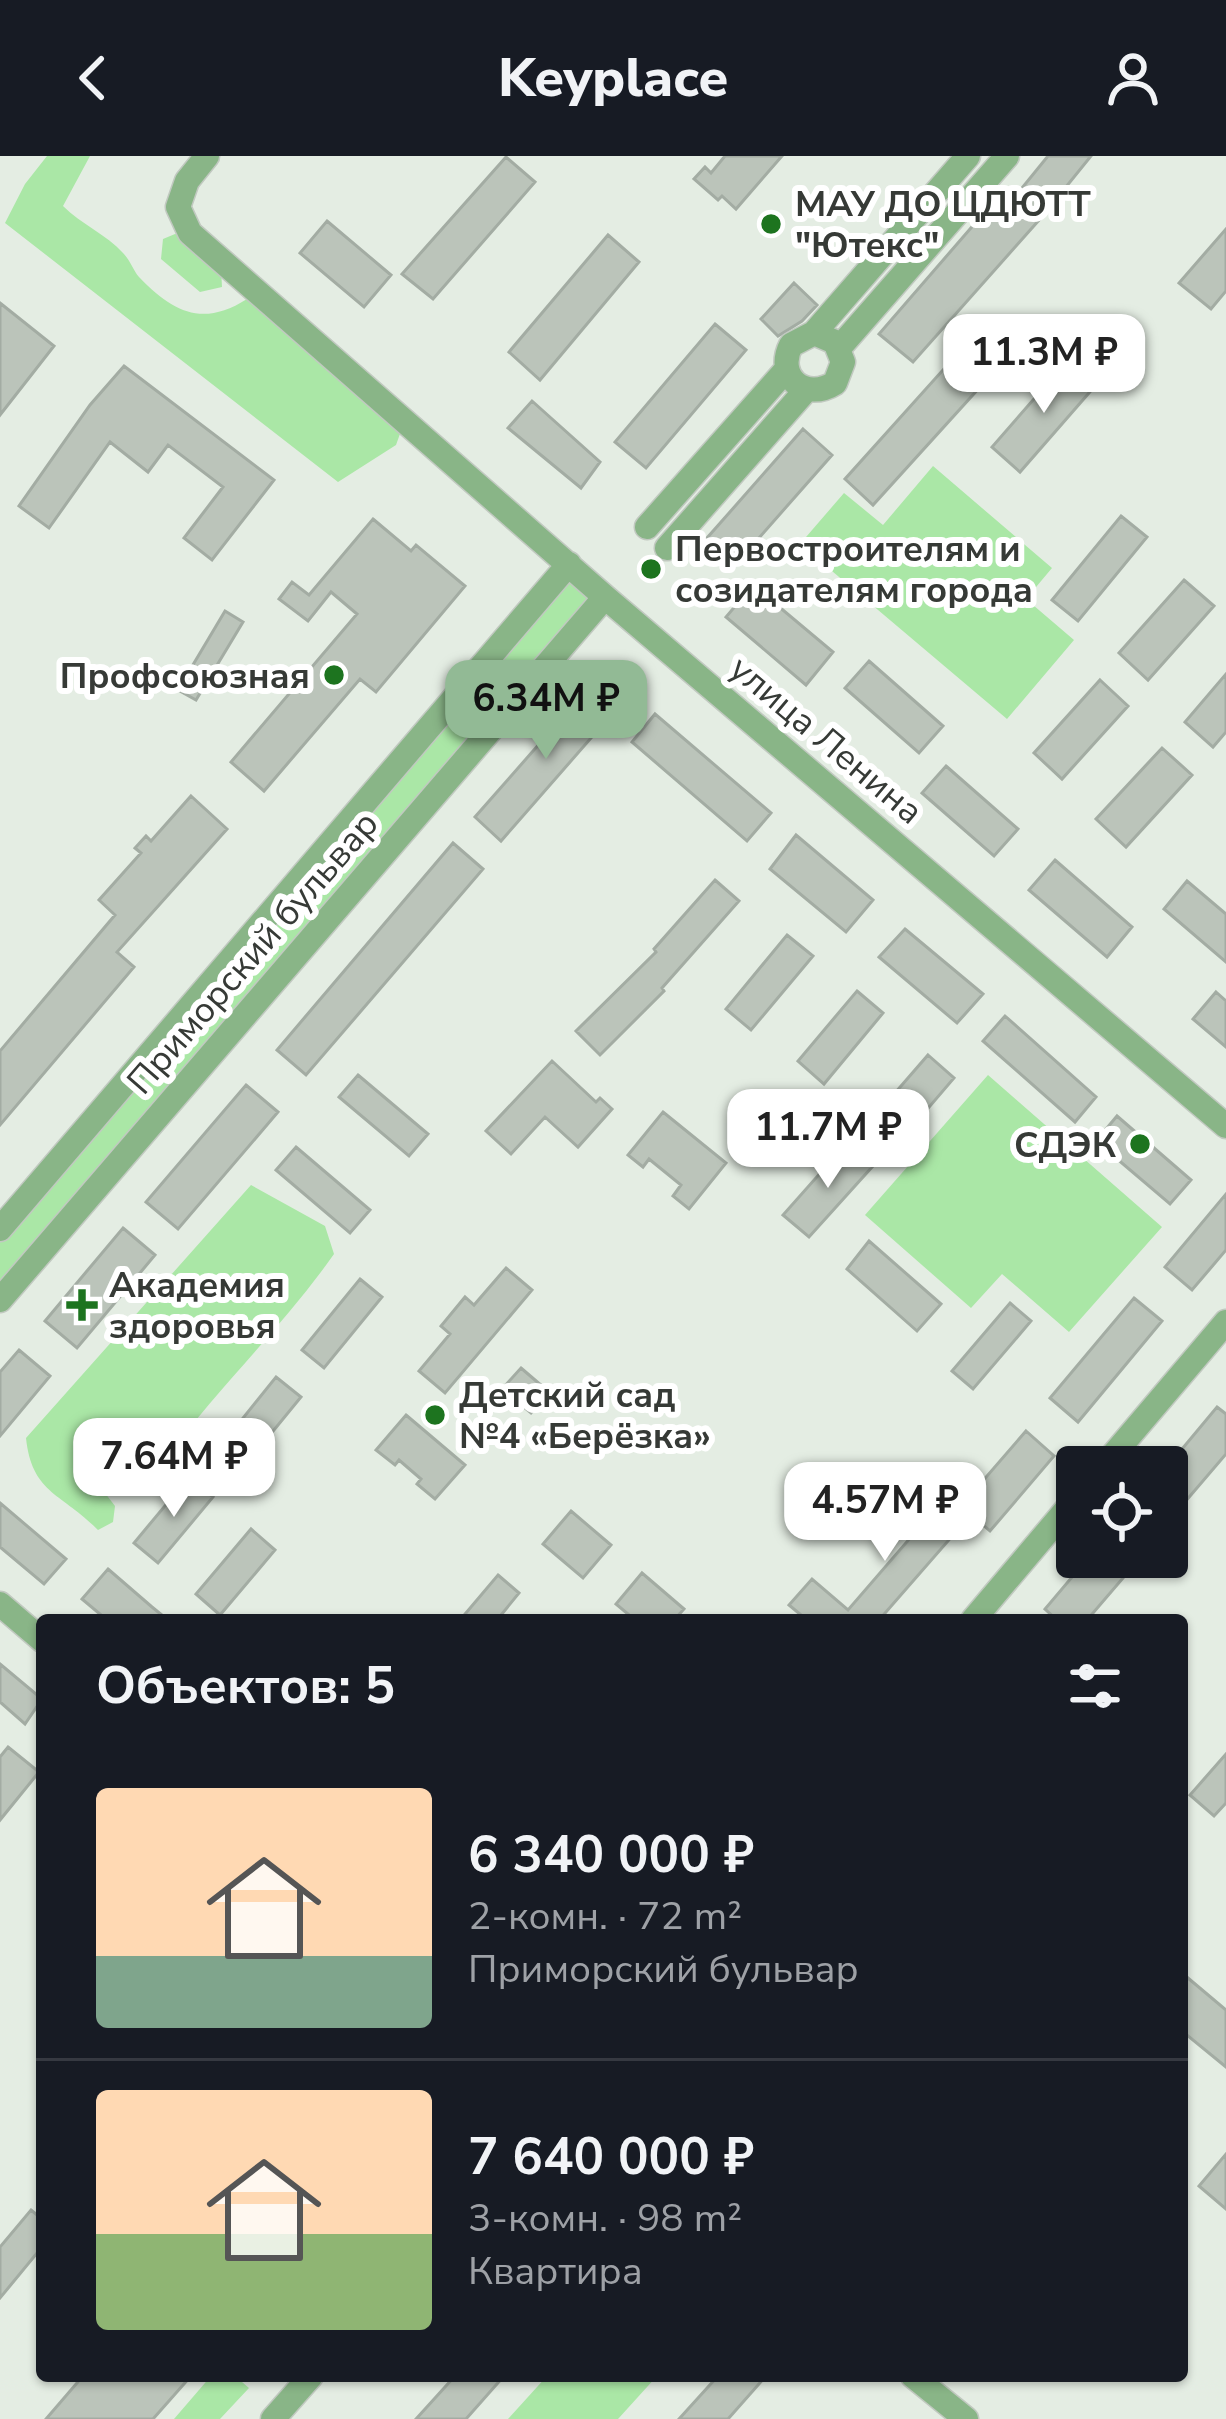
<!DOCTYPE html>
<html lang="ru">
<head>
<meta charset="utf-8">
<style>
	:root { --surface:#171b24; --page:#242831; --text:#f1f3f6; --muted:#9ea1a6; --line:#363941; --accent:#92ba95 }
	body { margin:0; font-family:"Nunito Sans",sans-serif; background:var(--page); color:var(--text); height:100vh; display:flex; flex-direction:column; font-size:45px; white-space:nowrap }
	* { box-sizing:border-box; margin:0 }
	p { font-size:39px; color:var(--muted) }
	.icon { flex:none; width:66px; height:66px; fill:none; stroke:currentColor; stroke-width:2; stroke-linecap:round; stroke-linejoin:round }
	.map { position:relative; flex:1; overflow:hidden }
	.side { position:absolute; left:36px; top:1458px; width:1152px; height:768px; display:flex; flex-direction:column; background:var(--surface); border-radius:12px; box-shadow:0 3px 9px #0004 }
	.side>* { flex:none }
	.fabs { position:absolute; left:1056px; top:1290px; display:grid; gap:24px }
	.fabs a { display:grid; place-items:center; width:132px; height:132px; border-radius:12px; background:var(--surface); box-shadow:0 3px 9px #0004; font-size:60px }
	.price { position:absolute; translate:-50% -102px; padding:0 27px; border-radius:24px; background:#fff; color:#222; font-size:39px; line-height:78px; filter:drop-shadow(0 3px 6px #0008) }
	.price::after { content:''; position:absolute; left:50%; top:72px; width:36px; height:27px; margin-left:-18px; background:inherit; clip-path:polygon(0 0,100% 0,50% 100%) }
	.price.active { background:var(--accent); color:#111 }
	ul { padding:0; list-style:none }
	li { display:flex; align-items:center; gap:36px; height:300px; padding:0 60px }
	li+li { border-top:3px solid var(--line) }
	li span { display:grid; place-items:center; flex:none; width:336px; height:240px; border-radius:12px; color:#555 }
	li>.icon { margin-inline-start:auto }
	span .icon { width:144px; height:144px; fill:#fffc; stroke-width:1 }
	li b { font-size:51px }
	h2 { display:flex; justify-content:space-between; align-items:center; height:144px; padding:0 60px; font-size:51px }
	header { display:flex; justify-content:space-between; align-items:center; height:156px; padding:0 60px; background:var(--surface); font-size:54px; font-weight:800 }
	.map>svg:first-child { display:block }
	.green { fill:#aae7a6 }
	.building { fill:#bbc4ba; stroke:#a3aca3; stroke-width:3 }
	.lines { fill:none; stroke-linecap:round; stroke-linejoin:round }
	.minor-casing { stroke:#c1c9c0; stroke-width:27 }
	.minor { stroke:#89b587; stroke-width:24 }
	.poi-dot { fill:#1d741f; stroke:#fff; stroke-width:4.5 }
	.labels { text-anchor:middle; stroke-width:12; stroke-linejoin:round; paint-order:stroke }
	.poi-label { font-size:36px; font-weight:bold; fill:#363a36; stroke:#fff; text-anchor:start }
	.street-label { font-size:36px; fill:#363a36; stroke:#fff }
</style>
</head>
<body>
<header><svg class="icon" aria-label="back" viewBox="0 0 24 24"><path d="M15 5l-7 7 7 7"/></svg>Keyplace<svg class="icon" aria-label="person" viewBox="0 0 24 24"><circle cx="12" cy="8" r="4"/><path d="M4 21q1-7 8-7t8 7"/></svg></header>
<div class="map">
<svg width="1226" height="2263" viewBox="0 0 1226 2263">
	<rect width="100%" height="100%" fill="#e4ede3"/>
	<!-- green -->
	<path class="green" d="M47 0H90L63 50C81 68 107 79 123 97 130 104 133 114 139 121 174 157 203 171 247 143L401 275 396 289 338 326 5 67 25 28Z
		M175 78 185 81 221 113 222 131 200 136 161 103 163 83Z
		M933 310 1052 412 1026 443 1074 484 1007 563 800 388 844 337 883 369Z
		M569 408 605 441 0 1144V1073Z
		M988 919 1162 1071 1069 1176 1002 1118 971 1152 865 1059Z
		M251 1029 325 1070 334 1098C283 1171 217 1232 165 1304L152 1295 137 1314 129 1309 112 1322 105 1337 115 1350 113 1366 98 1374C62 1337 32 1338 26 1282Z
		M211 2220H235L249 2232 220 2263H174Z
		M547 2220H657L618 2263H508Z"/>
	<!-- building -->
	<path class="building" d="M725 0H782L736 53 722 40 718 44 694 23 705 11 711 17Z
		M1048 0H1091L1040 63 913 206 879 178 990 50 1000 59Z
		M506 1 535 26 433 143 402 118Z
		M327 65 391 119 364 151 300 97Z
		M1226 73V135L1211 153 1179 127Z
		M608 79 639 106 540 224 509 196Z
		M794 127 817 149 802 165 778 180 761 163Z
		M0 147 54 190 0 259Z
		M715 168 746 194 646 312 615 286Z
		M1068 204 1095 230 1020 316 992 291Z
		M951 205 980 231 873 349 845 323Z
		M124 210 274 324 212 404 184 382 223 331 168 289 148 316 110 286 49 372 19 350 90 249Z
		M532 245 600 306 581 332 508 272Z
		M803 273 832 299 736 408 707 382Z
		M1121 360 1147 381 1078 465 1052 444Z
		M373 363 411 395 416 389 465 430 376 536 360 523 264 635 231 606 357 458 331 436 308 465 279 443 292 426 309 439Z
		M1184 424 1214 450 1148 524 1119 497Z
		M753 429 833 496 806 529 726 461Z
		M225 455 243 466 196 544 178 534Z
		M869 505 943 570 919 597 845 532Z
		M1226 518V576L1213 591 1185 566Z
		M599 520 614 534 594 557 605 566 501 685 475 661Z
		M1100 524 1128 550 1062 623 1034 597Z
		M655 558 771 657 747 685 632 586Z
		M1162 592 1192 619 1126 691 1096 663Z
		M946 610 1018 673 994 700 922 637Z
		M191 640 227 673 117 796 134 811 0 969V895L115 759 99 744 141 697 135 692 146 680 151 685Z
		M796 679 873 744 846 776 770 713Z
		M453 687 483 713 306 919 277 894Z
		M1055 704 1132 771 1107 801 1029 734Z
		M715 724 739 745 662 832 664 835 600 899 576 875 656 796 654 793Z
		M1187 725 1226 758V806L1164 753Z
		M905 773 983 838 957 867 879 801Z
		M787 779 813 800 751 874 726 853Z
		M857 835 883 857 824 928 798 905Z
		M1216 836 1226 845V891L1193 863Z
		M1005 860 1096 941 1075 966 983 885Z
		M928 899 954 922 895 991 868 968Z
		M552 905 596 946 600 942 612 953 578 991 545 961 511 998 486 975Z
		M358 919 428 978 409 1000 339 941Z
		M246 929 278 956 178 1073 146 1046Z
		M663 956 726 1007 689 1053 673 1040 681 1029 649 1003 643 1011 628 999Z
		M1117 960 1191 1024 1170 1048 1096 985Z
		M846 988 872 1011 809 1081 783 1059Z
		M296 991 370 1054 350 1077 276 1014Z
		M1226 1038V1094L1192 1134 1165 1111Z
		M123 1072 155 1099 77 1192 45 1165Z
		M869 1085 941 1148 917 1175 847 1113Z
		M506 1112 532 1134 445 1237 419 1215 450 1178 441 1170 465 1141 474 1149Z
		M360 1123 382 1141 324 1212 302 1194Z
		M1134 1142 1162 1165 1078 1266 1050 1242Z
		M1010 1147 1031 1165 973 1233 952 1215Z
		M19 1194 50 1220 0 1280V1216Z
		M521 1212 549 1236 531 1257 502 1233Z
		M276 1221 301 1241 247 1307 223 1287Z
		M1217 1251 1226 1258V1298L1167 1367V1311Z
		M406 1259 465 1309 435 1343 417 1328 421 1323 399 1304 395 1309 376 1294Z
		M1026 1275 1054 1300 990 1375 961 1350Z
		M189 1321 213 1341 158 1407 134 1387Z
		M897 1326 955 1377 879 1464H807L789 1449 812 1423 848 1454 912 1380 876 1350Z
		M0 1347 66 1403 44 1428 0 1391Z
		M571 1355 611 1389 583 1422 543 1388Z
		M251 1373 275 1394 220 1459 196 1438Z
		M1089 1401H1141L1087 1464H1057L1045 1453Z
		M108 1413 152 1451 168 1464H107L82 1443Z
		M642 1417 684 1453 674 1464H635L616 1448Z
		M498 1419 519 1437 497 1464H460Z
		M0 1508 42 1543 25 1568 0 1546Z
		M8 1591 39 1616 0 1664V1601Z
		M1226 1598V1647L1214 1660 1190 1639Z
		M1182 1817 1226 1854V1911L1182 1875Z
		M1226 1998V2053L1199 2030Z
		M31 2054 42 2063V2091L0 2142V2091Z
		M83 2220H191L153 2263H46Z
		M455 2220H504L466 2263H416Z
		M718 2220H766L728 2263H679Z"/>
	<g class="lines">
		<defs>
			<path id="minor" d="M207 0 187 25 178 51 190 77 605 441 1226 970
				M814 177 835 186 843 206 835 227C805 246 775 221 791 189L814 177 968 0
				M839 192 1007 0
				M647 371 786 214
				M667 392 806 234
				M0 1073 569 408
				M0 1144 605 441
				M1103 1311 1226 1166
				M0 1448 42 1484
				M973 1464 1077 1341
				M913 2220 966 2263
				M273 2263 311 2220"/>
		</defs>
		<!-- minor casing -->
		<use href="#minor" class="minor-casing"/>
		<!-- minor -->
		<use href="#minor" class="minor"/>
	</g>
	<!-- markers -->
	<g class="poi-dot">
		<circle cx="771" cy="68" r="12"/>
		<circle cx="651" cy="413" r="12"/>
		<circle cx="334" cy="519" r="12"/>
		<circle cx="1140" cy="988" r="12"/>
		<path d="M76 1131h12v12h12v12h-12v12h-12v-12h-12v-12h12z"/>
		<circle cx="435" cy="1259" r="12"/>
	</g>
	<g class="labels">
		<!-- poi labels -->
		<g class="poi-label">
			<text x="795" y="60">МАУ ДО ЦДЮТТ<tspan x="795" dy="41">"Ютекс"</tspan></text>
			<text x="675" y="405">Первостроителям и<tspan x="675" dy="41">созидателям города</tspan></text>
			<text x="310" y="532" text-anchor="end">Профсоюзная</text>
			<text x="1116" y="1001" text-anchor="end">СДЭК</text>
			<text x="109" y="1141">Академия<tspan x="109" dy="41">здоровья</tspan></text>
			<text x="459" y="1251">Детский сад<tspan x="459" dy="41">№4 «Берёзка»</tspan></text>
		</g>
		<!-- street labels -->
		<g class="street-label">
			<text transform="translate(827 583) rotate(40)" y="13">улица Ленина</text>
			<text transform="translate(252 796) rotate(-49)" y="13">Приморский бульвар</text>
		</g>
	</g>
</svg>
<div class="fabs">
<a><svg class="icon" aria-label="locate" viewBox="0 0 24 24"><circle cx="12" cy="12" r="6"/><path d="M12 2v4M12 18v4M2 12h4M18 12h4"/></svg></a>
</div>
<b class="price" style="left:1044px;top:260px">11.3M ₽</b>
<b class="price active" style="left:546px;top:606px">6.34M ₽</b>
<b class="price" style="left:828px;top:1035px">11.7M ₽</b>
<b class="price" style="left:174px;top:1364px">7.64M ₽</b>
<b class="price" style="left:885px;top:1408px">4.57M ₽</b>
<section class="side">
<h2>Объектов: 5<svg class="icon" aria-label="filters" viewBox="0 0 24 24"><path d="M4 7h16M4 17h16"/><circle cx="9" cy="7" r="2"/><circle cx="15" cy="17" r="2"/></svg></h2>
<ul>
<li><span style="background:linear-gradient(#ffd9b3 70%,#7fa58c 0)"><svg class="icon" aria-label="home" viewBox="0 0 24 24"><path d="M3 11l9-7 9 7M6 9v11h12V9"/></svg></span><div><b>6 340 000 ₽</b><p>2-комн. · 72 m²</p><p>Приморский бульвар</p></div></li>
<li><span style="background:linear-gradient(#ffd9b3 60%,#8fb573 0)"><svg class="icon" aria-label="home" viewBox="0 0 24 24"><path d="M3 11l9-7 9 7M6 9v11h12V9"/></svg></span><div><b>7 640 000 ₽</b><p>3-комн. · 98 m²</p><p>Квартира</p></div></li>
</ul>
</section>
</div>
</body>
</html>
